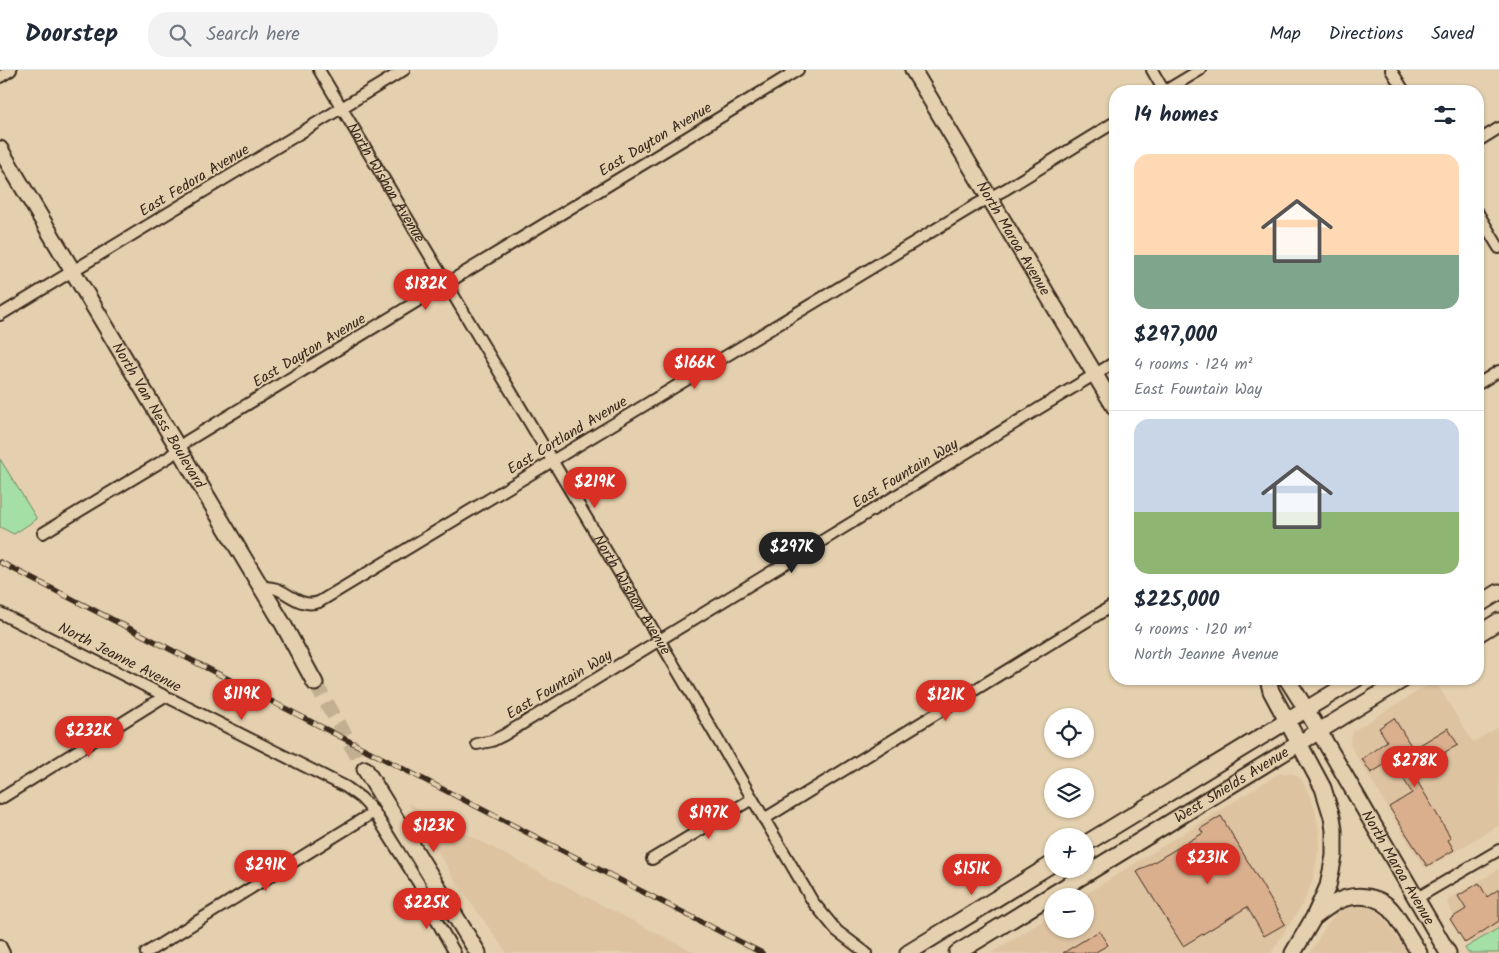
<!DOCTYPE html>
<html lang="en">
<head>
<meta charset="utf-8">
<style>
	:root { --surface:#fff; --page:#f2f2f3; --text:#1f2937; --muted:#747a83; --line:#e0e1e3; --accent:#d93025 }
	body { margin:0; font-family:Kalam,sans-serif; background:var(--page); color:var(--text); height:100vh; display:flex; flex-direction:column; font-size:19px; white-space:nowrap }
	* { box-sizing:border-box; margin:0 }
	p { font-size:16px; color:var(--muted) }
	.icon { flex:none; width:28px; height:28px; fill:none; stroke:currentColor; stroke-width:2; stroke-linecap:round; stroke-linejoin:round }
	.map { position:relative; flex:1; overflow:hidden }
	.panel { position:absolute; left:1109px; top:15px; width:375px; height:600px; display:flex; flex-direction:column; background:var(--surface); border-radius:20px; box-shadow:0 1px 4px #0004 }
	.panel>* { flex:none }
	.buttons { position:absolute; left:1044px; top:638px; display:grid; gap:10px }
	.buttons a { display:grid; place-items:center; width:50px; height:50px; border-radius:50%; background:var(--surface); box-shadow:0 1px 4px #0004; font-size:25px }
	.price { position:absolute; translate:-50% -42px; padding:0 11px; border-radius:18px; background:var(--accent); color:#fff; font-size:16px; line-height:32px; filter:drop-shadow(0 1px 2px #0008) }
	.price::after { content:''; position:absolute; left:50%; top:30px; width:15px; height:11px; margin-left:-8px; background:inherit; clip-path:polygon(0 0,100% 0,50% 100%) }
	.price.on { background:#222; color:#fff }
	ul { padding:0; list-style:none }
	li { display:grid; align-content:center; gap:10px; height:265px; padding:0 25px }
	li+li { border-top:1px solid var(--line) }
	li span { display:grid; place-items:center; height:155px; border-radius:15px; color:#555 }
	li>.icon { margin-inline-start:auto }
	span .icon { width:90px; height:90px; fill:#fffc; stroke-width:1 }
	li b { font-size:21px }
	h2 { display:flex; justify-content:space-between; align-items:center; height:60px; padding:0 25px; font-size:21px }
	header { display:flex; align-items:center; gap:30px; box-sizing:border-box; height:70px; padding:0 25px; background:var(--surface); border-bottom:1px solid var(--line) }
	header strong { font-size:24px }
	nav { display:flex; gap:28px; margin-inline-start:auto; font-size:18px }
	.search { width:350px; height:45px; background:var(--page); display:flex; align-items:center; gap:12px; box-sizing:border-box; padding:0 18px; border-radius:20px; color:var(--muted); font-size:19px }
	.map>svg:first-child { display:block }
	.built { fill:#dec3a1 }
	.green { fill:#a4e0a6; stroke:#708562 }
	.building { fill:#daaf8d; stroke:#3b2a1e }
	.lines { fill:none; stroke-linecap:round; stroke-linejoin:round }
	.secondary-tunnel { stroke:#c2af91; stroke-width:15; stroke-dasharray:15 8; stroke-linecap:butt }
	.street-casing { stroke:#3b2a1e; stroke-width:14 }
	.secondary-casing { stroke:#3b2a1e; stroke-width:19 }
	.street { stroke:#e4d0ae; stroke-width:10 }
	.secondary { stroke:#e4d0ae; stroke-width:15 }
	.rail-casing { stroke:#3b2a1e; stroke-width:5.5 }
	.rail { stroke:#e4d0ae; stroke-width:4; stroke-dasharray:11; stroke-linecap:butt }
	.labels { text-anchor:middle; stroke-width:4; stroke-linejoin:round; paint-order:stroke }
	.street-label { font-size:15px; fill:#3b2a1e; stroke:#e4d0ae }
</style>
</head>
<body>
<header>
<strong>Doorstep</strong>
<div class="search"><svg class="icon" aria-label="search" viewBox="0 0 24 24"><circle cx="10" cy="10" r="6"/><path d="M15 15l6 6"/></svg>Search here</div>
<nav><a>Map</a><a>Directions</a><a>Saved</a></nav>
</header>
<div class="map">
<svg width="1499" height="883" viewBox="0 0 1499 883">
	<rect width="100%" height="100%" fill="#e4d0ae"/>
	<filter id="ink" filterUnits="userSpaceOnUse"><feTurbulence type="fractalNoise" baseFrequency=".02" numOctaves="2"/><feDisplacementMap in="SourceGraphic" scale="10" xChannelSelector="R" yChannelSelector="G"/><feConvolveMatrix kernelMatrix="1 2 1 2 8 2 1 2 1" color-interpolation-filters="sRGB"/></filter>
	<g filter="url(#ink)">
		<!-- built -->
		<path class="built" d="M1435 611 1473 672 1499 657V755L1428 798 1423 796 1350 675 1353 661Z
			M1287 703 1294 704 1301 709 1311 728 1316 744 1319 762V779L1312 812 1304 832 1271 883H991L1052 845V859H1085V826H1083L1278 704Z
			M408 733 596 832 696 883H507L458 815Z
			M1499 799V858L1471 875 1448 836 1447 832 1449 829Z
			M1356 836H1364L1372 838 1382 845 1407 883H1310L1327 854 1336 844 1346 838Z"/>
		<!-- green -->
		<path class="green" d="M0 389 37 449 14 464 0 457Z
			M1499 858V883H1468L1465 878Z"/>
		<!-- building -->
		<path class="building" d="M1394 648 1413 679 1448 658 1458 675 1445 682 1446 684 1413 704 1451 768 1448 770 1454 780 1427 796 1389 737 1412 723 1392 690 1371 703 1362 689 1387 671 1379 658Z
			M1221 746 1285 854 1264 866 1247 837 1183 876 1137 802 1203 763 1200 759Z
			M1479 813 1487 827 1499 819V851L1465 873 1450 849 1466 839 1458 826Z
			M1099 861 1108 875 1094 883H1063Z"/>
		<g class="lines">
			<!-- secondary-tunnel -->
			<path class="secondary-tunnel" d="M315 613 365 699"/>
			<defs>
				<g id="street">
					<path id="s1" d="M319 0 660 571 813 832 837 861 866 883"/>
					<path d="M1152 0 1164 21"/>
					<path d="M1391 0 1404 21"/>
					<path d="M0 7 11 0"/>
					<path d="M1165 21 1200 0"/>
					<path d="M1478 71 1499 58"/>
					<path d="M1478 143 1499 178"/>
					<path d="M0 245 404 0"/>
					<path d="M1478 314 1499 301"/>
					<path d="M43 463 169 387 187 371 798 0"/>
					<path d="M261 518C283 512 295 540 319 532L974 136 1006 119 1115 52"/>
					<path d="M0 543 346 717 361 728 374 742 426 825 435 833 452 845"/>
					<path d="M477 674 492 671 504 665 1115 292"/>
					<path d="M0 729 165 626"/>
					<path d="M764 749 1115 534"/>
					<path d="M652 789 752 729"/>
					<path d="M427 826 431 841 455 883"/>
					<path d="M1417 828 1499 780"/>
					<path d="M0 875 4 883"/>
					<path d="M146 883 374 742"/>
				</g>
				<g id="secondary">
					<path id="s2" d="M913 0 1115 338"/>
					<path id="s3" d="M0 79 283 554 315 613"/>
					<path d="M1478 535 1499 522"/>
					<path d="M1478 564 1499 551"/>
					<path d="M1268 609 1271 621 1323 718 1332 747 1334 760V786L1328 816 1314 847 1293 883"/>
					<path id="s4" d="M1287 609 1306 639 1448 883"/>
					<path d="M365 699 478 883"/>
					<path d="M1085 774 1356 609"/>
					<path d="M1316 846C1321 842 1326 838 1331 835 1351 822 1380 823 1394 843 1403 856 1411 870 1419 883"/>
					<path d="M908 883 1052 794"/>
					<path id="s5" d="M957 883 1404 609"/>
				</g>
			</defs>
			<!-- street casing -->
			<use href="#street" class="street-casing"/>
			<!-- secondary casing -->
			<use href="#secondary" class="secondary-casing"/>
			<!-- street -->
			<use href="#street" class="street"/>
			<!-- secondary -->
			<use href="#secondary" class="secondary"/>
			<defs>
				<path id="rail" d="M0 492 762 883"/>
			</defs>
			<!-- rail casing -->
			<use href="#rail" class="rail-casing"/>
			<!-- rail -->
			<use href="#rail" class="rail"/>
		</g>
	</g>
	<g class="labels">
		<!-- street labels -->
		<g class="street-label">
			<text transform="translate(655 69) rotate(-31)" y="5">East Dayton Avenue</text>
			<text transform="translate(194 110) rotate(-31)" y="5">East Fedora Avenue</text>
			<text dy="5" stroke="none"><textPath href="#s1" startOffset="131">North Wishon Avenue</textPath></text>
			<text dy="5" stroke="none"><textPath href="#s2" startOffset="196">North Maroa Avenue</textPath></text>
			<text transform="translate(309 280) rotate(-31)" y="5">East Dayton Avenue</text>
			<text dy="5" stroke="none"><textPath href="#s3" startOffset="310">North Van Ness Boulevard</textPath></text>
			<text transform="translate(567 365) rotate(-31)" y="5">East Cortland Avenue</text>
			<text transform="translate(905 403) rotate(-31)" y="5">East Fountain Way</text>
			<text dy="5" stroke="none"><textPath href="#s1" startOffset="611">North Wishon Avenue</textPath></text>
			<text transform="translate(120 587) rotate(27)" y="5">North Jeanne Avenue</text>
			<text transform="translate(559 614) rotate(-31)" y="5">East Fountain Way</text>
			<text dy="5" stroke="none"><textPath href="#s5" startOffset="322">West Shields Avenue</textPath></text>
			<text dy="5" stroke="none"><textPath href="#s4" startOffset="219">North Maroa Avenue</textPath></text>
		</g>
	</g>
</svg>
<div class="buttons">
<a><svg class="icon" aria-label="locate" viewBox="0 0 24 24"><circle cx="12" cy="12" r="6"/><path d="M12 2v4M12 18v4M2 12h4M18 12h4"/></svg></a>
<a><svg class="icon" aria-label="layers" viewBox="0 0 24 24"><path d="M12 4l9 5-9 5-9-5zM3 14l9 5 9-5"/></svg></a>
<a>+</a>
<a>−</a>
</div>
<b class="price" style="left:426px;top:241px">$182K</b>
<b class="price" style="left:695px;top:320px">$166K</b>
<b class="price" style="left:595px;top:439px">$219K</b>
<b class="price on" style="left:792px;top:504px">$297K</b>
<b class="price" style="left:242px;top:651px">$119K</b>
<b class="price" style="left:946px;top:652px">$121K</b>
<b class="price" style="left:89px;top:688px">$232K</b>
<b class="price" style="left:1415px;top:718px">$278K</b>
<b class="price" style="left:709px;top:770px">$197K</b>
<b class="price" style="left:434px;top:783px">$123K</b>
<b class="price" style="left:1208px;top:815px">$231K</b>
<b class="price" style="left:266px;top:822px">$291K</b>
<b class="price" style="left:972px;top:826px">$151K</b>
<b class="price" style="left:427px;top:860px">$225K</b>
<section class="panel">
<h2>14 homes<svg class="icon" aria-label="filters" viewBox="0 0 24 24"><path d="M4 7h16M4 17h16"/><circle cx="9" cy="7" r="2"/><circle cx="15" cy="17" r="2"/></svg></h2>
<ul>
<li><span style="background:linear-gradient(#ffd9b3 65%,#7fa58c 0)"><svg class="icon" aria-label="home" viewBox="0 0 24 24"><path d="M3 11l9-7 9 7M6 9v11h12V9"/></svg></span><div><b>$297,000</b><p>4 rooms · 124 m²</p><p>East Fountain Way</p></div></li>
<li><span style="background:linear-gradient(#c9d6e8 60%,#8fb573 0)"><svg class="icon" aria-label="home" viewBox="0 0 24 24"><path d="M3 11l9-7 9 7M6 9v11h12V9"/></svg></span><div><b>$225,000</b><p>4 rooms · 120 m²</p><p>North Jeanne Avenue</p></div></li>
</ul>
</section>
</div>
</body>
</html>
